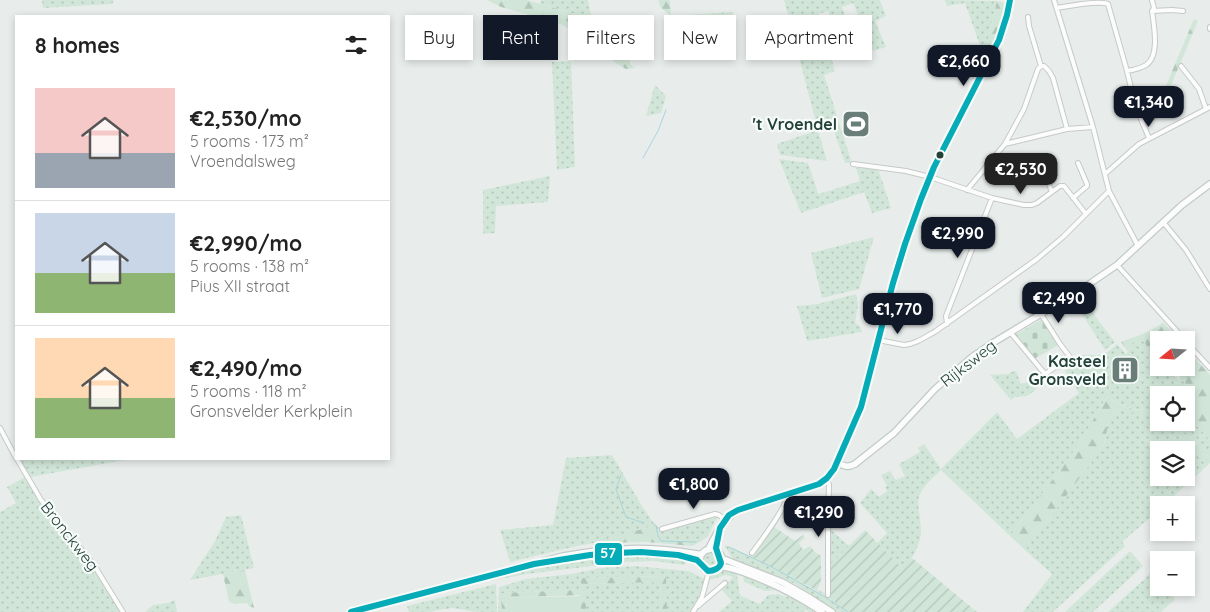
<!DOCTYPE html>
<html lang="en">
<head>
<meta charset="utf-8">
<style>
	:root { --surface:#fff; --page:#f2f2f2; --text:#222; --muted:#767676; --line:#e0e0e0; --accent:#111827 }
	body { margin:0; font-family:Quicksand,sans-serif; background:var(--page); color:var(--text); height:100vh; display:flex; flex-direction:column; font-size:19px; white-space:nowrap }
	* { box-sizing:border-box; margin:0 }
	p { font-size:16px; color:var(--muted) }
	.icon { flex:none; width:28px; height:28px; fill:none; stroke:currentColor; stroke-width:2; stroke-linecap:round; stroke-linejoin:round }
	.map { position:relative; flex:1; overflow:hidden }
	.details { position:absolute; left:15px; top:15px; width:375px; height:445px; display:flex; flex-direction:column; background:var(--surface); border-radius:0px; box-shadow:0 2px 8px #0003 }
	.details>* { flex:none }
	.banner { position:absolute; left:405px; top:15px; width:475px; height:45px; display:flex; gap:10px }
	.needle { width:32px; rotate:252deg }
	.tools { position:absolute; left:1150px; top:331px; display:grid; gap:10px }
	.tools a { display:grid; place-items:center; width:45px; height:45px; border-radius:0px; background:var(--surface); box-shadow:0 2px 8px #0003; font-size:25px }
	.price { position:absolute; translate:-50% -42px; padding:0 11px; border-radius:10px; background:var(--accent); color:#fff; font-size:16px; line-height:32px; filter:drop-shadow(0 1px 2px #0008) }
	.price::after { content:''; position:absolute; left:50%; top:30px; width:15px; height:11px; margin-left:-8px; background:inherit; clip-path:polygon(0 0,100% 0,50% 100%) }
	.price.active { background:#222; color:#fff }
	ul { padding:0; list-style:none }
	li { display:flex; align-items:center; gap:15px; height:125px; padding:0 20px }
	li+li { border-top:1px solid var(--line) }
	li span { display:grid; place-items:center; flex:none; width:140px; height:100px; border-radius:0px; color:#555 }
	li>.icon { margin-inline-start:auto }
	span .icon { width:60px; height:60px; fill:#fffc; stroke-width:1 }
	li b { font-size:21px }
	h2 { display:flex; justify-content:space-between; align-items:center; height:60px; padding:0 20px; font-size:21px }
	.tag { padding:0 18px; border-radius:0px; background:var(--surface); box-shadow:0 2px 8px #0003; font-size:18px; line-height:45px }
	.tag.active { background:var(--accent); color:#fff }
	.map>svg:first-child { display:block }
	.grass { fill:url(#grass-dots); fill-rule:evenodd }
	.forest { fill:url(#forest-firs) }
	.cemetery { fill:url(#cemetery-stones) }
	.garden { fill:url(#garden-furrows) }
	.pitch { fill:#d1e6d8 }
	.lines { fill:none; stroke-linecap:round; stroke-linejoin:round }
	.stream { stroke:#a9d4db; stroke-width:1 }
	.street-casing { stroke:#c5cac8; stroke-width:6 }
	.secondary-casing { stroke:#c3cbc8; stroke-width:8 }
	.street { stroke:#fcfcfc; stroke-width:4 }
	.secondary { stroke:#fcfcfc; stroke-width:5.5 }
	.bus-1-casing { stroke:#f7fbf9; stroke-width:10 }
	.bus-1 { stroke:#05abb7; stroke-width:6 }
	.bus-dot { fill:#24423a; stroke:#f7fbf9; stroke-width:2 }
	.labels { text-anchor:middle; stroke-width:4.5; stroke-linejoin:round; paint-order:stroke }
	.poi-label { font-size:16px; font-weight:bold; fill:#24423a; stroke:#f7fbf9; text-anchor:end }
	.street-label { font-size:16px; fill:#24423a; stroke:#f7fbf9 }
	.line-badge { stroke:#f7fbf9; stroke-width:2 }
	.badge-label { font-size:14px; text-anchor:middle; font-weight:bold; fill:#fff }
</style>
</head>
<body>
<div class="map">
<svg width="1210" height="612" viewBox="0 0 1210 612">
	<defs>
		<pattern id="grass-dots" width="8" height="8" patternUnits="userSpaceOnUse" patternTransform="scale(1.25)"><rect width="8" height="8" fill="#d1e6d8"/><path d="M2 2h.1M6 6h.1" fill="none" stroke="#b3c6ba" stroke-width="1.8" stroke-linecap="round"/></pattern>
		<pattern id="forest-firs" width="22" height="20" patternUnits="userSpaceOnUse" patternTransform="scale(1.25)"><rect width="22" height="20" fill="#d1e6d8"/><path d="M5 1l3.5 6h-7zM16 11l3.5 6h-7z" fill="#b3c6ba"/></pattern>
		<pattern id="cemetery-stones" width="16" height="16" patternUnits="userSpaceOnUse" patternTransform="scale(1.25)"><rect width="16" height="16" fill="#d1e6d8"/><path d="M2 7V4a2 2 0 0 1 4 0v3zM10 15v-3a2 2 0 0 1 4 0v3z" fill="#b3c6ba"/></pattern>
		<pattern id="garden-furrows" width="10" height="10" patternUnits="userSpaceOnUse" patternTransform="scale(1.25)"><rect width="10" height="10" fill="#d1e6d8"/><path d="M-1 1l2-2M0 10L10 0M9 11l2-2" fill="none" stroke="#b3c6ba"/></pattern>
	</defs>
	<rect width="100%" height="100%" fill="#e8edeb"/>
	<!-- grass -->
	<path class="grass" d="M42 0H114L112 4 43 8Z
		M540 0H588C589 7 590 14 595 20L541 4Z
		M784 0H880L886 16 875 21 886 47 873 51 853 3 842 7 850 30 837 35 828 11 818 14 835 71 824 75 852 163H845L832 125 818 130 827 161 780 155 777 144 818 130Z
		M945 0 997 1 984 57 965 3 947 6Z
		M732 12 734 25 672 30 670 19 671 16Z
		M571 61 575 167 557 170 552 62Z
		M655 85 666 96 661 113 646 116Z
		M779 159 808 163 818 193 819 194 860 181 856 168 878 169 891 208 872 213 864 192 801 213Z
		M550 176 548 202 496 206 495 233 483 234V190Z
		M874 237 859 289 822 298 811 253Z
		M856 294 858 305 855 323 860 326 862 332 807 341 797 306 818 304Z
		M1085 303 1115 342 1105 350 1078 308Z
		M1138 340H1142C1151 347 1143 355 1159 358V368H1173C1172 373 1174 377 1179 380L1181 374V368H1186V356C1191 359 1191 363 1192 369L1185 381 1186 389 1181 395H1159V409C1140 412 1122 408 1107 396L1078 446 1010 536 941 470C934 477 924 485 920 494 916 505 921 518 921 530 921 545 912 558 904 570L877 543 887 533 860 503 871 489 879 497 887 491 885 487 887 486 881 475 890 471 896 480 905 476 899 464 920 452 918 448 924 444 941 469 997 412 1017 439 1079 393 1065 371 1078 361 1075 357C1083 354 1088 355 1096 355 1105 355 1111 350 1117 344L1126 354 1128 352 1129 348 1133 342Z
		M1014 371H1016L1021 384 1032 381 1037 389 1027 396 1015 397 1011 400 990 375 1008 374Z
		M1118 409 1155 415 1159 414V422L1168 423 1207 466 1164 505H1159V510L1122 542 1125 546 1053 612H1023L1052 574 1025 550 1104 444C1106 437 1106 429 1108 423 1110 418 1115 413 1118 409ZM1159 450H1186V478H1159Z
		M1186 414 1210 440V457L1205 454 1177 423 1186 422Z
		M612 455C622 472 632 489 642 506 648 514 653 525 662 530L714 516H719L715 521 708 536 700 542H661L656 525 605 541 577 546 510 562 500 530 553 525 566 458Z
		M20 459H130L30 477Z
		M25 477 37 499 93 568 99 592 108 590 120 612H0V512L16 503 7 487Z
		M241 515 254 568 190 580 215 541 226 517Z
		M830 529 848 545H850L829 566Z
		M724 545C755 557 784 572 812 589 824 596 837 603 848 612H838L795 584 783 578 733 559Z
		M1130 551 1143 566 1093 612H1065Z
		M704 560a7 7 0 1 1 14 0a7 7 0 1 1-14 0Z
		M625 556H664L687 559 685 565 654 561 625 562 527 574 467 585C519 572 571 558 625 556Z
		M635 566 688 571 705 579 696 605 691 612H667L665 576 581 578V590L502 593V612H498L499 587 526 579 571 574 601 568Z
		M721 569 735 571 737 575 740 595 741 596 760 604 768 595 779 594 783 596 792 598 814 612H809L806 610 804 612H719L732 601 721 589 733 577 726 575 709 580 712 573Z
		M1151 573 1159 582V588H1164L1175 599 1161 612H1108Z
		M745 574 779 590 765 591 744 582 743 576Z
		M660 582 662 612H586L585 584Z
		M496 584 497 612H476L453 608 438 610 430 612H409L407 606Z
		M175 600 177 612H145L153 605 168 603Z"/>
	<!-- forest -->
	<path class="forest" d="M487 0H527L595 20 592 25 629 55 630 64 635 68 626 69 616 63 578 34 561 24 501 7Z
		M658 0H670L671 16 661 8Z
		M997 1 1006 3 997 37 985 57H984Z
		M1194 19 1198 21 1157 119 1151 123H1148L1157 107Z
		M734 25 735 34 673 39 672 30Z
		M1163 322 1179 340H1159V358C1142 354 1152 348 1142 340L1133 342 1129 348 1128 352 1121 342C1135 336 1151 333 1163 322Z
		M1186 348 1210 375V440L1186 414V395H1181L1186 389 1185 381 1192 369C1191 363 1191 359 1186 356Z
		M1107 396C1121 408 1141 413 1159 409V414H1138L1118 409 1110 419 1107 426V430L1104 444 1098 454 1025 550 1010 536 1078 446Z
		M1168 423H1177L1205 454 1210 457V463L1207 466Z
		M656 525 661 542H700L692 546 647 542 594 543Z
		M93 568 108 590 99 592Z
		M245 570 254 608 249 606 247 603 235 604 229 602 223 574Z
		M666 576 667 612H662L660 582 586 584V612H581L580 595 506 598 507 612H502L501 593 581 590V578Z"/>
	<!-- cemetery -->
	<path class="cemetery" d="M1042 319 1059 345 1034 359 1015 335Z"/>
	<!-- garden -->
	<path class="garden" d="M774 527 795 541 803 535 805 538 799 543 803 550 810 546 815 552 821 556V581L817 590 830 595 829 566 865 530 903 569 912 558 977 612H848C819 589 784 573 752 557Z"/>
	<!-- pitch -->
	<path class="pitch" d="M580 596 581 612H507L506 598Z"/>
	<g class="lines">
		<!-- stream -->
		<path class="stream" d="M643 158 658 131 666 110
			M621 475 616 489 626 517 644 523
			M654 525H656L658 536 661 541 696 542
			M729 547 770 566 827 598
			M828 599 848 612"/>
		<defs>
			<path id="street" d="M1054 0 1093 127 1109 191 1138 246
				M1057 8C1069 6 1098 0 1108 4L1127 71 1135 105 1149 138
				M1152 11 1172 10 1183 11
				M1210 27V29
				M1041 66H1044L1049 71 1053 78 1067 129
				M1181 66 1199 89 1206 109
				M1127 71C1133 70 1141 68 1146 65 1160 56 1154 26 1152 11L1154 8 1152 0
				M1005 144 1067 129 1093 127
				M853 164 906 171 930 177 992 198 1024 205H1032L1037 203 1060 186H1064L1086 214
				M1105 174 1139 144 1210 107
				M1046 177 1052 192
				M967 190 1005 144 1024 109 1038 69 1041 66 1029 26 1028 17
				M1073 198 1087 186V184L1078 163
				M1163 222 1186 250 1210 289
				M1117 265 1185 340
				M947 324 946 316 992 198
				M1010 332 1045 374 1070 357 1060 344 1041 314
				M878 340 904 345C916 344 925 337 936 331L1037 259 1063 237 1109 191
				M1186 342 1210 368
				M0 428 16 458
				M17 459 41 500 94 565 123 612
				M827 478 829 485 828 528V595
				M662 529 715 514 719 515 725 520
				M752 553C760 542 788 506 787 495
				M698 606 725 583
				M693 612 702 597 709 571"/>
			<path id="secondary" d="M837 463C844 466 848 468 855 464L894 433 935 389 972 357 991 344 1079 291 1117 265 1182 205 1210 184
				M700 560a11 11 0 1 1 22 0a11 11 0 1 1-22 0Z
				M708 550C716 534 723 520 738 510L799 491 819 484 827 478 834 469 861 407 893 283 905 244 921 199 934 167 999 40 1007 15 1010 0
				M641 552C656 553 688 554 700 562
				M721 558 782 582 810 598 832 612
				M719 567C728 566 737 570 745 573 773 583 798 596 822 612
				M351 612 563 556C612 547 648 546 697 554H702"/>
		</defs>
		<!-- street casing -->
		<use href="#street" class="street-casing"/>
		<!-- secondary casing -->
		<use href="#secondary" class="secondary-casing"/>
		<!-- street -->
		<use href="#street" class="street"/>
		<!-- secondary -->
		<use href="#secondary" class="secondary"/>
		<defs>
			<path id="bus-1" d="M351 612 534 564 590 555 616 553 641 552 678 555 697 560 708 571C714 571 720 568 721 563L716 548 720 528 729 515 738 510 819 484 827 478 834 469 861 407 893 283 905 244 921 199 934 167 999 40 1007 15 1010 0"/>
		</defs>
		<!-- bus-1 casing -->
		<use href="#bus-1" class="bus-1-casing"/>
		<!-- bus-1 -->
		<use href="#bus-1" class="bus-1"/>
	</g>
	<!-- icons -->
	<defs>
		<symbol id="stadium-square" viewBox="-11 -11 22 22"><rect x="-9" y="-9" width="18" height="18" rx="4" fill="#697e78" stroke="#f7fbf9"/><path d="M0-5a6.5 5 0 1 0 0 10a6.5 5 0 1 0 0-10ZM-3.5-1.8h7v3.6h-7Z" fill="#fff"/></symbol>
		<symbol id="building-square" viewBox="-11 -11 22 22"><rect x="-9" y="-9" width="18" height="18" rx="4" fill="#697e78" stroke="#f7fbf9"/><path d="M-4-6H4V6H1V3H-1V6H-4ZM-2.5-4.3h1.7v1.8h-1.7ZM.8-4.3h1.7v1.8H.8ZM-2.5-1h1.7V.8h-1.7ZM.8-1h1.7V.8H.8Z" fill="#fff"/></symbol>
	</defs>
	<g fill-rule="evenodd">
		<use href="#stadium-square" x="840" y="108" width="32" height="32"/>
		<use href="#building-square" x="1109" y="354" width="32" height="32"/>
	</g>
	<!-- markers -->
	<circle class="bus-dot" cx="940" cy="155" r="4.5"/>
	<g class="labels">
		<!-- poi labels -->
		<g class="poi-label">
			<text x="837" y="130">'t Vroendel</text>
			<text x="1106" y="367">Kasteel<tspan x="1106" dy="18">Gronsveld</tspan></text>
		</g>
		<!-- street labels -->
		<g class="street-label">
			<text transform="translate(968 363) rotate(-38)" y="6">Rijksweg</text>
			<text transform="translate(70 536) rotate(52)" y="6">Bronckweg</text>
		</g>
	</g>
	<rect class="line-badge" x="594" y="542" width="29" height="24" rx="5" fill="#05abb7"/>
	<g class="badge-label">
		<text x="608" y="558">57</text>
	</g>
</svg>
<div class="tools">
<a><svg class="needle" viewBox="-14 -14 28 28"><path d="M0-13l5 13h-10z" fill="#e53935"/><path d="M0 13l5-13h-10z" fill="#767676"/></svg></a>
<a><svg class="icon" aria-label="locate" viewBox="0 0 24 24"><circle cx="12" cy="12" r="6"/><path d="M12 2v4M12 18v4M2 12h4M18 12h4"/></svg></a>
<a><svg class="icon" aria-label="layers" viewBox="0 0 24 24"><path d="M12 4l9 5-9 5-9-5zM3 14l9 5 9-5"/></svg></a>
<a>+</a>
<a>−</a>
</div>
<b class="price" style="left:964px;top:87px">€2,660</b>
<b class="price" style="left:1149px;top:128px">€1,340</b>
<b class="price active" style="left:1021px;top:195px">€2,530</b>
<b class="price" style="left:958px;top:259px">€2,990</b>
<b class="price" style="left:1059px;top:324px">€2,490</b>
<b class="price" style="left:898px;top:335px">€1,770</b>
<b class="price" style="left:694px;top:510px">€1,800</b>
<b class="price" style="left:819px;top:538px">€1,290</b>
<div class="banner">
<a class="tag">Buy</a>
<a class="tag active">Rent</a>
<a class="tag">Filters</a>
<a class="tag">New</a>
<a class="tag">Apartment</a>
</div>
<section class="details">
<h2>8 homes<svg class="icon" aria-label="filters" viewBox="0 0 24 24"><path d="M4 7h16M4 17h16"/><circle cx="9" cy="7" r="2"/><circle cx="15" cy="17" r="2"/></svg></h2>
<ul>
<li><span style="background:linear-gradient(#f6c9c9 65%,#9aa5b1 0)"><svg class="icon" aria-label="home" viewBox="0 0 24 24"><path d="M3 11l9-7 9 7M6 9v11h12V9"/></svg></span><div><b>€2,530/mo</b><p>5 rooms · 173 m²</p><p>Vroendalsweg</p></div></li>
<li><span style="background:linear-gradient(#c9d6e8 60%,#8fb573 0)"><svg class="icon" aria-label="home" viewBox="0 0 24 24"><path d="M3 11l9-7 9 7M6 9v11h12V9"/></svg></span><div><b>€2,990/mo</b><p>5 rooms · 138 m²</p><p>Pius XII straat</p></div></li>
<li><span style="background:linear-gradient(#ffd9b3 60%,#8fb573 0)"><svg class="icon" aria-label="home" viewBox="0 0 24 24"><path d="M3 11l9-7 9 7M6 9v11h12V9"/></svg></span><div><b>€2,490/mo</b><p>5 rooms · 118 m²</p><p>Gronsvelder Kerkplein</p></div></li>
</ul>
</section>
</div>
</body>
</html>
